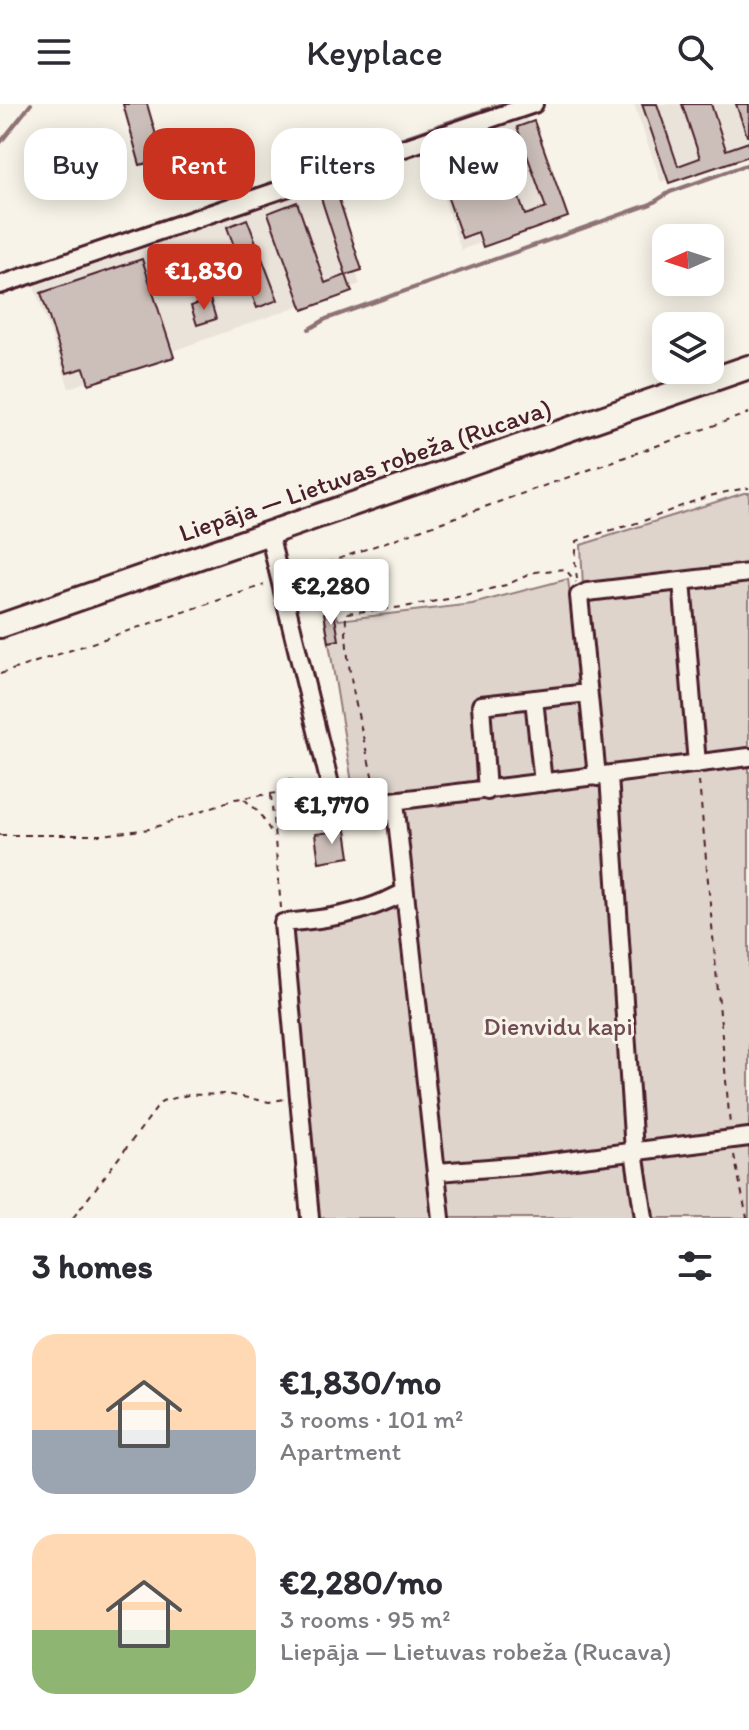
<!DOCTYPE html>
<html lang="en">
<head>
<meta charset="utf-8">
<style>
	:root { --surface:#fff; --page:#f2f2f3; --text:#2b2b33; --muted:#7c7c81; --accent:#c8321e }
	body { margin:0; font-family:Itim,sans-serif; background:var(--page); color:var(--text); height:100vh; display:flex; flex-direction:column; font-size:30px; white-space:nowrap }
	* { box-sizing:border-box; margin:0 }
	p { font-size:26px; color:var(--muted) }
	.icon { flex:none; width:44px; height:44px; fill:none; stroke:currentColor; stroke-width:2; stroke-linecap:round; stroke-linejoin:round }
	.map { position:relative; height:1114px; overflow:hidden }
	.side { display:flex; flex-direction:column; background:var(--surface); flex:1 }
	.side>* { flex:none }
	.guide { position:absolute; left:24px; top:24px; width:702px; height:72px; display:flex; gap:16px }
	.needle { width:52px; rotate:267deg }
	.buttons { position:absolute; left:652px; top:120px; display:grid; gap:16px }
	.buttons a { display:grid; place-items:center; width:72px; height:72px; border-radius:16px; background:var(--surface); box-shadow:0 4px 20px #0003; font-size:40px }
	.price { position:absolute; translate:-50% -68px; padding:0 18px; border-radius:8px; background:#fff; color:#222; font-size:26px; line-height:52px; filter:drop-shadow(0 2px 4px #0008) }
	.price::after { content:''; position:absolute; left:50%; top:48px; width:24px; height:18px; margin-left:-12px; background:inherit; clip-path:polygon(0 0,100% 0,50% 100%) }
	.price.on { background:var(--accent); color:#fff }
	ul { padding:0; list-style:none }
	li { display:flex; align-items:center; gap:24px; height:200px; padding:0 32px }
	li span { display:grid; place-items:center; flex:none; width:224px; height:160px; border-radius:24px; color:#555 }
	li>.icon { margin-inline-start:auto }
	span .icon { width:96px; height:96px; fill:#fffc; stroke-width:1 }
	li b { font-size:34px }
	h2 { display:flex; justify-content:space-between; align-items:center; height:96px; padding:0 32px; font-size:34px }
	.tag { padding:0 28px; border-radius:24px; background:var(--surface); box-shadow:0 4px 20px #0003; font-size:28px; line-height:72px }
	.tag.on { background:var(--accent); color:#fff }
	header { display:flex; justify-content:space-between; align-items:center; height:104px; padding:0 32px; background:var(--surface); font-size:36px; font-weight:600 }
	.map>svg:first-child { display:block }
	.built { fill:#eae3da }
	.green { fill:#ded4cc; stroke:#947a7c; stroke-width:2 }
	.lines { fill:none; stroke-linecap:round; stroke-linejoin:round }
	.stream { stroke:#8e7275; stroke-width:4 }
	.building { fill:#ccbfb9; stroke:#4a1f2b; stroke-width:2 }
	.minor-casing { stroke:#4a1f2b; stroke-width:22 }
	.highway-casing { stroke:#4a1f2b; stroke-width:28 }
	.path { stroke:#4a1f2b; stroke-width:2; stroke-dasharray:6 6; stroke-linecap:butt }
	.minor { stroke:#f7f3e8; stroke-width:16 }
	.highway { stroke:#f7f3e8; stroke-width:22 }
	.labels { text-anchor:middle; stroke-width:6; stroke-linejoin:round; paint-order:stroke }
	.street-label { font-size:26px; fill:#4a1f2b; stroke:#f7f3e8 }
	.park-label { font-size:26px; fill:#6f4c53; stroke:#f7f3e8 }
</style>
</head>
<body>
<header><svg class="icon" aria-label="menu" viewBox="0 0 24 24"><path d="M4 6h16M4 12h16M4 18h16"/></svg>Keyplace<svg class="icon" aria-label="search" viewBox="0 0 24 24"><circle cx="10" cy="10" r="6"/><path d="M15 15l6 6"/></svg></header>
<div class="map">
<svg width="749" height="1114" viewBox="0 0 749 1114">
	<rect width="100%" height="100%" fill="#f7f3e8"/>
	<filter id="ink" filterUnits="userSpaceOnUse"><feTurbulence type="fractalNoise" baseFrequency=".0125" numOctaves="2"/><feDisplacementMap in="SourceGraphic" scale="16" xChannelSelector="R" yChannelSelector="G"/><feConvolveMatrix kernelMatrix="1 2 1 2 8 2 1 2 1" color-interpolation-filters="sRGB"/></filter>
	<g filter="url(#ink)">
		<!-- built -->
		<path class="built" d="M634 0H746L749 8V50L661 78Z
			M526 13 562 109 461 146 428 48Z
			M325 82 360 180 69 284 34 182Z"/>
		<!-- green -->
		<path class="green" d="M744 389H749V1114H315L289 826 373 811 413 795 401 687 354 691 324 509 334 508 339 516 472 500 568 475 570 491 583 484 581 441Z"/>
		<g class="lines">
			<!-- stream -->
			<path class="stream" d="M0 39 31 0
				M0 172 502 0
				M309 225 326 215 651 100 670 88 749 60"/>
		</g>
		<!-- building -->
		<path class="building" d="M123 0H147L163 55 140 61Z
			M642 0H657L678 62 700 54 682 0H711L726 46 749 38V52L669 79Z
			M736 0H749V32H747Z
			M534 17 568 113 483 143 478 128 462 134 433 52 449 46 456 65 483 55 476 37 496 29 525 111 546 104 517 23Z
			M336 86 362 166 346 171 320 91Z
			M297 98 325 179 346 171 352 188 303 206 268 109Z
			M247 115 278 196 257 204 227 123Z
			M142 155 174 253 89 280 84 264 67 269 41 189Z
			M210 195 216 215 197 221 191 202Z
			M334 508 339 536 329 538 324 509Z
			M346 726 350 753 319 758 315 730Z"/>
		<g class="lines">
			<defs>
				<path id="minor" d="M0 181 534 0
					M269 430 336 705
					M682 477 697 660
					M534 595 543 679
					M609 672 634 1047 644 1114
					M597 673 579 492 587 488 749 469
					M290 686 295 709 749 653
					M487 687 481 601 588 589
					M395 698 441 1114
					M438 1068 527 1061 749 1033
					M310 1114 283 819C329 815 363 810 405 788"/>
				<path id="highway" d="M0 522 749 263"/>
			</defs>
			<!-- minor casing -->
			<use href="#minor" class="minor-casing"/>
			<!-- highway casing -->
			<use href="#highway" class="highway-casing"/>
			<!-- path -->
			<path class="path" d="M293 471 749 309
				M577 475 575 457 577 437C602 427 629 423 654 413 689 399 711 389 749 384
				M0 570 264 481
				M699 677 730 1021
				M375 685C363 628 344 567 346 509L404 503 453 494 506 481 535 468 565 465 576 478
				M271 691 281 804
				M244 695 259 708 274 733
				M0 731H103L150 725 235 695 277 689
				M734 1051 747 1114
				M73 1114 162 997 188 991 227 990 269 998 284 995"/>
			<!-- minor -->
			<use href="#minor" class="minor"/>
			<!-- highway -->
			<use href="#highway" class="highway"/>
		</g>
	</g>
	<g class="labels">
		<!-- street labels -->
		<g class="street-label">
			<text transform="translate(365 366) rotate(-19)" y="9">Liepāja — Lietuvas robeža (Rucava)</text>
		</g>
		<!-- park labels -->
		<g class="park-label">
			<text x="558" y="931">Dienvidu kapi</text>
		</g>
	</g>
</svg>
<div class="buttons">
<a><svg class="needle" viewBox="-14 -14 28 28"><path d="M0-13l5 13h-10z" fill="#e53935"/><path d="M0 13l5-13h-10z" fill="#7c7c81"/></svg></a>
<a><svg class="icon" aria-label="layers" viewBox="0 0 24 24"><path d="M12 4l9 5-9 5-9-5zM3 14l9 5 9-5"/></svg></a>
</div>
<b class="price on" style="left:204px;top:208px">€1,830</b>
<b class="price" style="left:331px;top:523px">€2,280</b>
<b class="price" style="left:332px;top:742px">€1,770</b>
<div class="guide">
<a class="tag">Buy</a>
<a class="tag on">Rent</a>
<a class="tag">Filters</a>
<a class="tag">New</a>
</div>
</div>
<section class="side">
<h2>3 homes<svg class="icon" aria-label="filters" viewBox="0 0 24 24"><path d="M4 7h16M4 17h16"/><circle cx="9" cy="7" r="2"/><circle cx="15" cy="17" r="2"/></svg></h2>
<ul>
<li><span style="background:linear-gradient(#ffd9b3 60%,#9aa5b1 0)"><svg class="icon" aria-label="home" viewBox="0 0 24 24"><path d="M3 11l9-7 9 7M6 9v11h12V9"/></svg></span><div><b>€1,830/mo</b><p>3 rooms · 101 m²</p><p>Apartment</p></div></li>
<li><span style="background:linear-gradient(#ffd9b3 60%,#8fb573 0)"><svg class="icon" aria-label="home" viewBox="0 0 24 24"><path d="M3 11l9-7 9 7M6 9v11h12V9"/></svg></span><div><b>€2,280/mo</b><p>3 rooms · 95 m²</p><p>Liepāja — Lietuvas robeža (Rucava)</p></div></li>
</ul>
</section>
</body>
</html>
